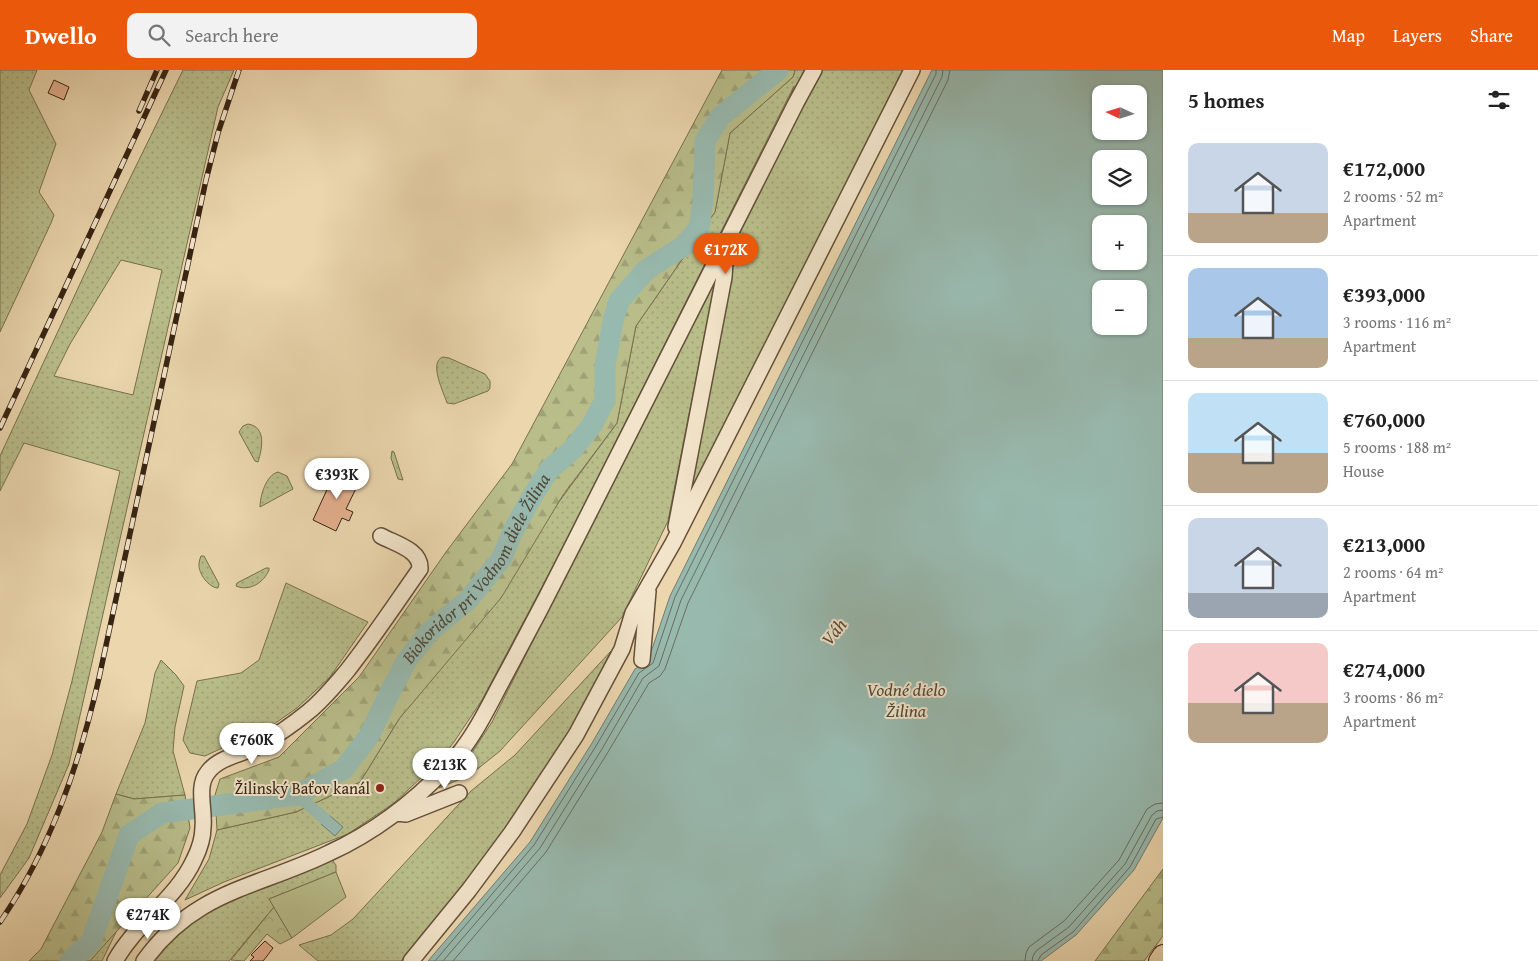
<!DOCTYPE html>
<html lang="en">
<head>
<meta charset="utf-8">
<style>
	:root { --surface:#fff; --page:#f2f2f2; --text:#222; --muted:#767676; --line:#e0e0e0; --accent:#ea580c }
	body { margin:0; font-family:"Gentium Book Plus",serif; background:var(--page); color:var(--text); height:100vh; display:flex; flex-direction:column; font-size:19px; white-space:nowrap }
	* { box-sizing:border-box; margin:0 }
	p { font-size:16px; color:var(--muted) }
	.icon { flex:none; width:28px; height:28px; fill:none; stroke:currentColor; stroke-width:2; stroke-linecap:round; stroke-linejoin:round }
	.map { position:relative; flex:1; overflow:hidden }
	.details { display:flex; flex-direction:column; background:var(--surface); width:375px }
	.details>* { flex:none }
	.needle { width:32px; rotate:274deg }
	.fabs { position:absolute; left:1092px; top:15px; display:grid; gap:10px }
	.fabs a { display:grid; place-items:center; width:55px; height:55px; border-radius:10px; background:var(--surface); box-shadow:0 1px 4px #0004; font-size:25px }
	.price { position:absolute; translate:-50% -42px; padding:0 11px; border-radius:18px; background:#fff; color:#222; font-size:16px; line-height:32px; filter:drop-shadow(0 1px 2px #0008) }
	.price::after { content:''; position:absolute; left:50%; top:30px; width:15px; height:11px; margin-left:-8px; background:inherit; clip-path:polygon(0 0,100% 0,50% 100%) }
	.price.selected { background:var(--accent); color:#fff }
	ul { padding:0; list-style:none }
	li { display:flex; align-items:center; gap:15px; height:125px; padding:0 25px }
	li+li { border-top:1px solid var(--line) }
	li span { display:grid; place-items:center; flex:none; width:140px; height:100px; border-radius:10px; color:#555 }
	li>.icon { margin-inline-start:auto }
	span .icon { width:60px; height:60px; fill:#fffc; stroke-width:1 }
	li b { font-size:21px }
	h2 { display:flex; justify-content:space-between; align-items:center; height:60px; padding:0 25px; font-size:21px }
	header { display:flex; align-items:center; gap:30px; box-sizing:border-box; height:70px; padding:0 25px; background:var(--accent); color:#fff }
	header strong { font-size:24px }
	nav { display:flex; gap:28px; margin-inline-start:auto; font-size:18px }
	.search { width:350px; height:45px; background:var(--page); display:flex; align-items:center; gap:12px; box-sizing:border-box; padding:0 18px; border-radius:10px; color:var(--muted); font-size:19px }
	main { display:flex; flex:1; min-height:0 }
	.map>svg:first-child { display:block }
	.grass { fill:url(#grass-dots); stroke:#78704e; fill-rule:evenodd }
	.forest { fill:url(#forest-firs); stroke:#78704e }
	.park { fill:url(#park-crowns); stroke:#78704e }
	.garden { fill:#b8bd8a; stroke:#78704e }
	.water { fill:#98b9ae; stroke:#717d70; fill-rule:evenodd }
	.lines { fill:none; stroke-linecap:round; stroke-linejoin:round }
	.shore { stroke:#686e60; stroke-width:1 }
	.canal { stroke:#98b9ae; stroke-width:12 }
	.river { stroke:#98b9ae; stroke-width:21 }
	.building { fill:#e5b08f; stroke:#372413 }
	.minor-casing { stroke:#64503a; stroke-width:18 }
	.major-casing { stroke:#372413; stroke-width:22 }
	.minor { stroke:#f2e4ca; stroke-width:15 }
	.major { stroke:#ebd6ae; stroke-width:20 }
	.rail-casing { stroke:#372413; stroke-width:5.5 }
	.rail { stroke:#f2e4ca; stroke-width:4; stroke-dasharray:11; stroke-linecap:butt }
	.poi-dot { fill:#8f2418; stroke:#f2e4ca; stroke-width:2 }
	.labels { text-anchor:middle; stroke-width:4; stroke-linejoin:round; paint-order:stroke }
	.poi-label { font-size:16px; fill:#372413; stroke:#f2e4ca; text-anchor:end }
	.water-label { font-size:18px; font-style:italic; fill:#4f493a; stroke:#f2e4ca }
</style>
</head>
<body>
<header>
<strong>Dwello</strong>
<div class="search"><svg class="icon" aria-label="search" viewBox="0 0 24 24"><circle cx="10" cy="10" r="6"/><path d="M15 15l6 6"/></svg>Search here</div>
<nav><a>Map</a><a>Layers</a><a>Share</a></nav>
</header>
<main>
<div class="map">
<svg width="1163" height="891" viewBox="0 0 1163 891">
	<defs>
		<pattern id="grass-dots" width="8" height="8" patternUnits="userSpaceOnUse" patternTransform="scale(1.25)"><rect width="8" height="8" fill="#b8bd8a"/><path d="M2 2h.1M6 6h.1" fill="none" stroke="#9fa276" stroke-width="1.8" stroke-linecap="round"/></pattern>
		<pattern id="forest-firs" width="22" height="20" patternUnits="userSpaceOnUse" patternTransform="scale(1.25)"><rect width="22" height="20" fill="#b8bd8a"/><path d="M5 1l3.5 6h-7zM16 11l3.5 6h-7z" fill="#9fa276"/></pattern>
		<pattern id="park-crowns" width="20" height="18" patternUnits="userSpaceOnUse" patternTransform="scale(1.25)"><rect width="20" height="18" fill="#b8bd8a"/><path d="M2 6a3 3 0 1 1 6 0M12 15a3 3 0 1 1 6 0" fill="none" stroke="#9fa276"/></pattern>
	</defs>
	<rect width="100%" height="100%" fill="#ebd6ae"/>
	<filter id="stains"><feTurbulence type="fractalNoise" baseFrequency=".004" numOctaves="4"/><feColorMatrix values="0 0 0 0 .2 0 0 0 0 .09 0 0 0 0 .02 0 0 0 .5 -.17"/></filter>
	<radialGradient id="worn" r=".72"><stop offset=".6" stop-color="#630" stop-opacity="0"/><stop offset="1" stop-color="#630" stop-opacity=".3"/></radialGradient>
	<!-- grass -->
	<path class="grass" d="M0 0H37L29 20 56 74 39 122 54 145 51 153 0 262Z
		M183 0H234L218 37 69 694 29 788 0 828V805L27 754 52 685 72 611 120 401 24 373 0 421V386L113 143ZM121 190 162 200 133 325 54 306 70 274Z
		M795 0H904L686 432 739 164 794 16 560 483 482 630 454 672 439 691 394 733 348 764 224 812 185 830 209 789 217 760 296 742 360 712 399 649 617 353 636 256 715 142 730 63 793 7Z
		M716 207 668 451 622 547 500 681 470 705 439 718 460 701 492 652Z
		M443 287 449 288 485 304 490 311V318L488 321 454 334 447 333C444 323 428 292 443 287Z
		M248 354C267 357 262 379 258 392L255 391 239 362 243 356Z
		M392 381 394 382 403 410 398 409 391 388Z
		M278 402 287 406 293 419 260 437C260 426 266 405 278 402Z
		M201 486H204L219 514 218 518C209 518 198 503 199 494 199 491 200 489 201 486Z
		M266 498H269V500C264 512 250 522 236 516L237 513Z
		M286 513 368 552 330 607 297 638 274 654 205 686 190 683 183 670 197 611 241 603 259 590Z
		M611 581 571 660 496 774 427 861 401 891H318L299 875 331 865 353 849 471 721 515 685Z
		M161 590 176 605 184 616 175 657 173 681 185 725 134 729 116 724 145 653 155 603Z
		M332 790 336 795V802L269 829 274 837 229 891H153C167 874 182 858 200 846 241 820 289 811 332 790Z
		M117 860 102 891H90Z"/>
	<!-- forest -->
	<path class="forest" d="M722 0H795L793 7 730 63 715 142 636 256 617 353 563 425 501 528 399 649 360 712 296 742 217 760 215 725 220 709 279 687 359 607 446 482 512 394Z
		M116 724 134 729 185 725 190 758 178 793 90 891H29L41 879 102 762Z
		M1163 799V866L1144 891H1095Z"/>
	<!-- park -->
	<path class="park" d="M274 837 292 868 280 874 267 864 244 891 231 890Z"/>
	<!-- garden -->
	<path class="garden" d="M336 802 346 827 292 868 269 829Z"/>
	<!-- water -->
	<path class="water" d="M932 0H1163V748L1134 800 1076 865 1041 891H428L530 772 592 673 635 599 648 591 670 526ZM1101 24H1139V61H1101ZM1101 89H1139V126H1101ZM1101 154H1139V191H1101ZM1101 219H1139V256H1101Z
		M329 745 343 757 335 766 321 754Z"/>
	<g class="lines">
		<!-- shore -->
		<path class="shore" d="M435 891 534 775 596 676 639 603 653 593 675 527 936 4V0
			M443 891 540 778 602 679 643 608 659 596 681 530 942 7 943 0
			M453 891 546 782 608 682 649 613 660 606 665 599 688 533 948 10 950 0
			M1025 891 1026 883 1029 877 1064 851 1119 790 1147 739 1155 734 1163 733
			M1032 891 1033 886 1036 881 1069 857 1125 794 1152 745 1157 741 1163 740
			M1038 891 1041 885 1073 862 1130 797 1156 749 1163 747"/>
		<!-- canal -->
		<path class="canal" d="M297 725 325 749"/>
		<!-- river -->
		<path class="river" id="s1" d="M70 891 91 872 129 765 162 743 297 725 344 699 369 666 390 622 407 590 429 562 468 530 502 488 512 463 530 430 549 400 573 379 592 355 605 330V296L613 251 619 231 646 200 685 175 699 158 703 130 705 71 720 47 778 0"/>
	</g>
	<!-- building -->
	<path class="building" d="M54 10 69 17 64 30 48 23Z
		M337 398 361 408 346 439 353 442 349 451 342 448 336 461 313 450Z
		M265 871 273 878 267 886 263 891H250L254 887 251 885Z"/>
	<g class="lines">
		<defs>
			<path id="minor" d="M676 457 724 207 726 177
				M642 590 648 521
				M396 743 406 744 459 723
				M115 891C136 853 176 829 194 790 199 780 203 769 203 757 205 740 196 716 208 702 219 687 243 684 258 676 276 666 292 655 308 642 323 630 335 615 347 601 373 568 396 533 420 499 421 480 396 474 381 466
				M144 891C195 820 257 818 329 783 375 762 416 730 450 694 472 671 486 641 501 613 527 565 552 517 576 469 649 323 723 178 796 33L814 0
				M411 891 469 820 512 762 576 665 622 579 633 543 673 473 912 0"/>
			<path id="major" d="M1159 891 1163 885"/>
		</defs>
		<!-- minor casing -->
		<use href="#minor" class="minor-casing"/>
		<!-- major casing -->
		<use href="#major" class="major-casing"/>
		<!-- minor -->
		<use href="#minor" class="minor"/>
		<!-- major -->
		<use href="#major" class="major"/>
		<defs>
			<path id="rail" d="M139 41 157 0
				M0 358 166 0
				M0 852C51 778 79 695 99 608L206 110 218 63 239 0"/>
		</defs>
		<!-- rail casing -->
		<use href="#rail" class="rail-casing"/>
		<!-- rail -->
		<use href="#rail" class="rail"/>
	</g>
	<!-- markers -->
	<circle class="poi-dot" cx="380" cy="718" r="5"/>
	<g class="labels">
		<!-- poi labels -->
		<g class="poi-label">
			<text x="370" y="724">Žilinský Baťov kanál</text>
		</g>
		<!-- water labels -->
		<g class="water-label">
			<text dy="6" stroke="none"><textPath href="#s1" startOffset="614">Biokoridor pri Vodnom diele Žilina</textPath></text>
			<text transform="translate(834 562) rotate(-51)" y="6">Váh</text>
			<text x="906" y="626">Vodné dielo<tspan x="906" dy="21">Žilina</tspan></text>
		</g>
	</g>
	<rect width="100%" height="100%" filter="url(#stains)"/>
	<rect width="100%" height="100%" fill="url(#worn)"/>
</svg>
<div class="fabs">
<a><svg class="needle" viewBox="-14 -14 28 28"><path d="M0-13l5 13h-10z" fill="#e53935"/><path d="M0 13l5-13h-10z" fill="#767676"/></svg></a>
<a><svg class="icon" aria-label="layers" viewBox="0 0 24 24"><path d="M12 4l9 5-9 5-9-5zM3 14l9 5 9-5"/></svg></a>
<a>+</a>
<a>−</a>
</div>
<b class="price selected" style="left:726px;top:205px">€172K</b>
<b class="price" style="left:337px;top:430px">€393K</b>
<b class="price" style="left:252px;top:695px">€760K</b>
<b class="price" style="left:445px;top:720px">€213K</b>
<b class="price" style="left:148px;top:870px">€274K</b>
</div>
<section class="details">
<h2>5 homes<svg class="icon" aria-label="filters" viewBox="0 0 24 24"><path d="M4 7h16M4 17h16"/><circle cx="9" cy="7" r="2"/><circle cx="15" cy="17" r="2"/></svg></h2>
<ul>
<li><span style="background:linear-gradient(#c9d6e8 70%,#b9a48a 0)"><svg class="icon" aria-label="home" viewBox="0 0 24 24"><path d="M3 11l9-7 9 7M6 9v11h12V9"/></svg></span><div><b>€172,000</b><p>2 rooms · 52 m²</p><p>Apartment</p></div></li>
<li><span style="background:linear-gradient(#a9c7e8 70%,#b9a48a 0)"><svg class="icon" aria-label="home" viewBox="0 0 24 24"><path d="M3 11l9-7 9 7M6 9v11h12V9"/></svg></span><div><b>€393,000</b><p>3 rooms · 116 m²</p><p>Apartment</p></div></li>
<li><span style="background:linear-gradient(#bfe0f5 60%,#b9a48a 0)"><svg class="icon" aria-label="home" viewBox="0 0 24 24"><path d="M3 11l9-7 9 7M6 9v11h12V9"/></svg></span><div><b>€760,000</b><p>5 rooms · 188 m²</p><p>House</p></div></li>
<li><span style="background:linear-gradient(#c9d6e8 75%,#9aa5b1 0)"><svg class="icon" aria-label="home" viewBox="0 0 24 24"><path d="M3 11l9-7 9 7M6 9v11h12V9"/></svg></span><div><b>€213,000</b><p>2 rooms · 64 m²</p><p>Apartment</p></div></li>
<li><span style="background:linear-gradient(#f6c9c9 60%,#b9a48a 0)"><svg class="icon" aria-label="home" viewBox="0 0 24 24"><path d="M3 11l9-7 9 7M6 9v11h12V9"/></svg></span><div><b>€274,000</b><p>3 rooms · 86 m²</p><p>Apartment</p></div></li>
</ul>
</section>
</main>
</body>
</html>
